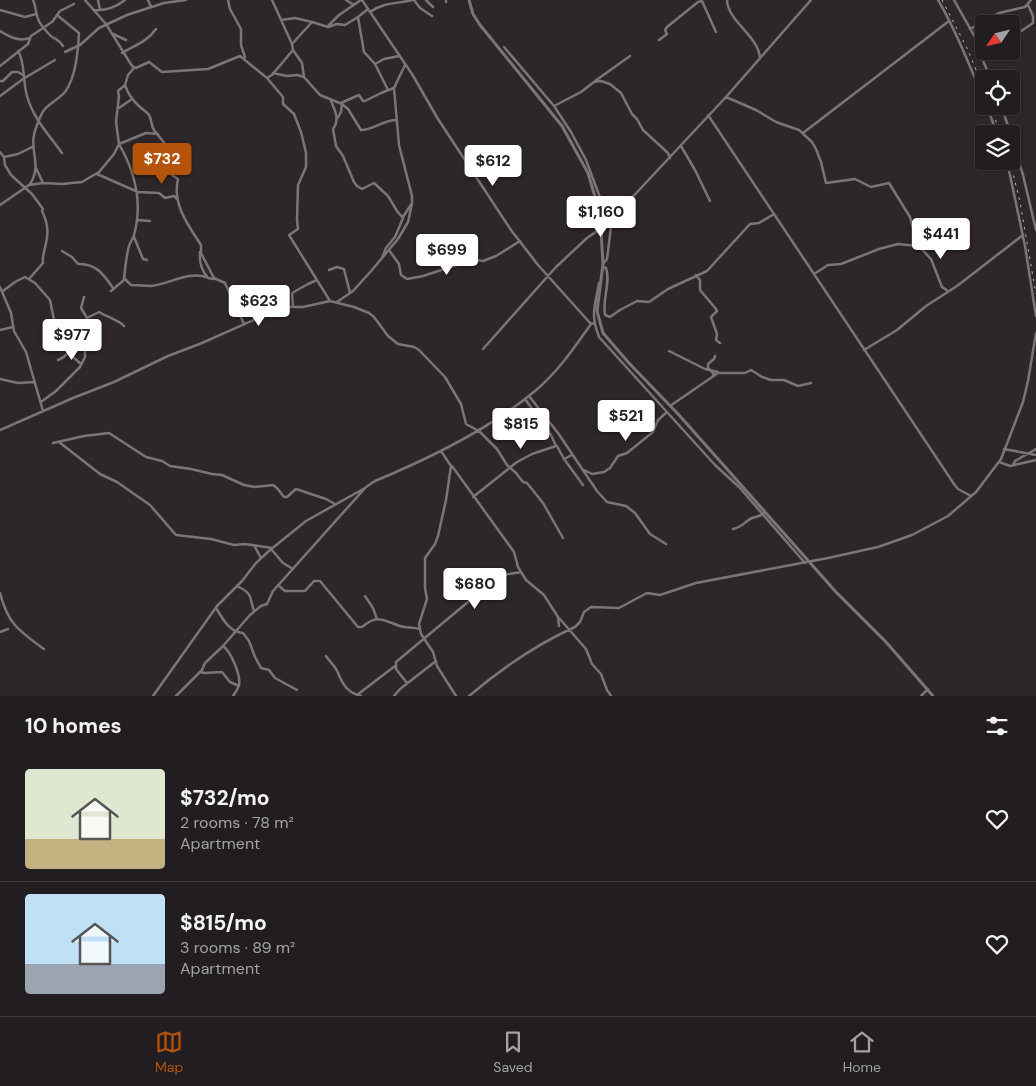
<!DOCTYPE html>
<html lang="en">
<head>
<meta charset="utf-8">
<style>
	:root { --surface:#221d20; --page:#2a2629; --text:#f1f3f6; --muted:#a2a2a5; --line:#3f3b3e; --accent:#b45309 }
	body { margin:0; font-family:"DM Sans",sans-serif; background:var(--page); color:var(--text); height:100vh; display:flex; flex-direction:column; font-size:19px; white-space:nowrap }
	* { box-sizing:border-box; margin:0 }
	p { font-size:16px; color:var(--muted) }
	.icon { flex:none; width:28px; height:28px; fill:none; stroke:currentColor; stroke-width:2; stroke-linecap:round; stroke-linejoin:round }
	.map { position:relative; height:696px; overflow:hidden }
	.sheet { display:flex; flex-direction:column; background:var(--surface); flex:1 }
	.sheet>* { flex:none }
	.needle { width:32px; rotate:235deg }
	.fabs { position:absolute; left:975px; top:15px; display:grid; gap:10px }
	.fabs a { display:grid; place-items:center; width:45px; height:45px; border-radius:5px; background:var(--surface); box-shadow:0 1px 4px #0004,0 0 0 1px var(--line); font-size:25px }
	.price { position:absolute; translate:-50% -42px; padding:0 11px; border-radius:5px; background:#fff; color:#222; font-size:16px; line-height:32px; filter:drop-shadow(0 1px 2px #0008) }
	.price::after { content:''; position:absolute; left:50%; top:30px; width:15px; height:11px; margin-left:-8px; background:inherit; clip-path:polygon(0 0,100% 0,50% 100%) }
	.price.on { background:var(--accent); color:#fff }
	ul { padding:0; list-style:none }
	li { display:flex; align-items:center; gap:15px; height:125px; padding:0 25px }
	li+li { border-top:1px solid var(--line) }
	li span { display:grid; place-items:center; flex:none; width:140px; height:100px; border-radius:5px; color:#555 }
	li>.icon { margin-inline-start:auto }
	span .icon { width:60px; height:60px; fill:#fffc; stroke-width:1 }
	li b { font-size:21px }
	h2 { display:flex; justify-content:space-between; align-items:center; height:60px; padding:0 25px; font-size:21px }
	.tabs { display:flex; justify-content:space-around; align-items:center; height:70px; border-top:1px solid var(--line); background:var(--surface); font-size:14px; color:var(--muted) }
	.tabs a { display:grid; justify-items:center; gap:2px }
	.tabs .on { color:var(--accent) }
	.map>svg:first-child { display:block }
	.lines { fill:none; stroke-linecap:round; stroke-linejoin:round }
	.minor { stroke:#7a7678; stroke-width:2.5 }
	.tertiary { stroke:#7a7678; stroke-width:3 }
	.rail { stroke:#b8b4b6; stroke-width:1; stroke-dasharray:2.5 5; stroke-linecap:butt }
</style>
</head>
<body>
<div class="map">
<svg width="1036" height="696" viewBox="0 0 1036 696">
	<rect width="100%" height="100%" fill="#2e272a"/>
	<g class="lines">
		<!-- minor -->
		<path class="minor" d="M33 0C37 8 35 15 40 23 43 27 49 36 54 38 59 41 60 41 63 46
			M85 0 106 24 132 66 136 68 149 62 162 72 208 69 240 56 267 78 272 75 293 50 292 44 312 22 328 27 337 24 345 25 358 17
			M98 0 100 10
			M148 0 151 7
			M228 0 230 9 241 29V45L245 57
			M272 0 292 44
			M346 0 354 5
			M362 0 412 74 438 119 511 230 538 265 591 324
			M414 0 420 8 432 16
			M426 0 433 7
			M446 0V2
			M727 0C728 22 758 35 760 58
			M938 0C957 31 969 66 984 99
			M954 0 981 48 984 50
			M368 9 358 17 364 52 375 64 388 90
			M0 10 25 17 36 14
			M94 10C106 11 116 7 125 0
			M370 12C384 2 397 4 412 0
			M281 20 295 18 312 22
			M328 26 339 15 361 0
			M970 29 999 13 1025 7 1031 0
			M0 31C10 37 19 42 30 38
			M113 34 126 40
			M1011 38 1033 23V16L1028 5
			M659 40 667 34 665 30 667 27 698 2 702 1 716 32
			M504 47 554 106 571 132 586 160 604 208 612 219
			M293 50 302 63 304 77
			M983 50 981 56 991 79
			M18 51C25 61 23 83 27 96 33 118 49 135 62 153
			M65 52 80 45 99 28 127 15 164 3 186 0
			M122 53C135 45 147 42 156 29
			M375 64 384 59 399 56
			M0 66 28 44 31 36 52 22 60 11 74 4
			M273 73 287 76 297 75 304 77 320 95 342 104 348 109 361 130C373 130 383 120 397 120
			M267 78 283 97V104L294 114 301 132 306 153V167L298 185 297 220 298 229 289 235 330 301
			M0 81H3L12 72H18L23 75
			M595 81 630 56
			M125 85C128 94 133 101 140 107 143 110 147 112 149 115 152 120 151 126 154 130 158 136 163 140 166 146 173 161 156 166 178 179 172 204 188 225 201 245V253L214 278 225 283 244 324
			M0 96 23 79 55 60
			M726 97 756 110 776 122 799 130 812 142 816 149 821 162 826 183 855 179 871 187 889 183 910 217 917 244 931 259 942 287 948 291
			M331 101C335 110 340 120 333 129L336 146 343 156 354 182 357 186 362 189 374 183 388 196 397 211 403 218 395 237 386 248 382 258
			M341 103 359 95 363 101H365L381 93 394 88
			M554 106 581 92 594 82 601 81 610 84 621 93 632 114 637 119 643 130 668 153 670 158
			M987 106 997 134
			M1001 106 1011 134
			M119 108 132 99
			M708 115 954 484 958 489 971 496
			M337 119 341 112 342 104
			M803 133 949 21
			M1011 135 1023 175 1036 230
			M681 146 695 170 710 201
			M0 152 4 157 5 165 11 175 32 194 43 209 42 211C47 221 49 232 46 243 45 250 42 256 43 263L29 279
			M4 157 18 154 34 146
			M1006 161 1010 175 1025 246 1036 316
			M36 168 43 183
			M97 174 138 192 159 193 165 198 174 196 177 199
			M30 184C42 167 30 150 34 135 35 129 41 114 44 110 50 103 59 99 65 92 76 77 78 51 79 33L57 15
			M0 205 29 185 43 183 62 184 82 182 99 172 114 154 119 144 116 122 119 96 118 91 125 85 128 75 134 68
			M403 217 412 203
			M138 220 150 221
			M134 237 143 259 147 260
			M389 250 399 264 401 275 407 279 423 276 463 263H468L477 260 483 261 496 256 520 241
			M62 251 72 257 78 264C96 263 104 275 113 288
			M200 252C199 262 202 271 208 278L214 279
			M603 264 607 259 612 219 726 97 811 0
			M603 267 606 268C611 283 602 299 605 315L610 317 620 310 637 301 649 302 668 289 707 271 750 224 759 223 774 214
			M329 270 337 267 344 269 350 293
			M814 274 828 265 841 264 879 249 898 244 917 246
			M696 275 700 280V290L716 309 717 311 711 317 717 334 716 340 720 343
			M124 278 131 285C138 285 145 286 151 286 169 284 189 271 206 277
			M601 283H599C595 307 590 313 599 337L715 465 739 487 805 563
			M0 287 11 313 14 331 26 352 43 411
			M3 291 15 282 25 277 35 283 50 300 54 320 65 335 73 357 81 364
			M111 291 124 280C125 268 126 257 129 246 130 242 133 239 134 235 143 203 135 172 119 144L146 133 158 134
			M337 302 353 291 372 270 398 239 408 222 412 204V196L399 145 394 88 405 65
			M293 307 292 293 308 284 317 280
			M87 318 99 312C105 316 120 321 124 326
			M0 330 13 327
			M483 349 556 267 587 238 600 229
			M864 350 897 330 926 306 957 286 1023 235
			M669 351 705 369 718 372
			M58 360C70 356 69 345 85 343
			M713 376 714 374 708 368V364L714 359 715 356
			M0 379 18 383 35 382
			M529 396 558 433 597 491 607 502 626 506 635 513 650 534 666 544
			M41 402 56 391 80 367 85 357V338L87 318 81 308 84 297
			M670 406 718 373H745L751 370 762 377 771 380H784L798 386 811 383
			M0 430 73 398 114 382 168 356 202 343 265 315 285 307H303L330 301 354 307 369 313 374 317 388 336 398 344 414 347 419 350 445 377 461 404 466 424 477 430
			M478 430 497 449 507 465 516 473 523 482 527 483 543 503 563 538
			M59 442 100 474 117 482 150 505 176 535 211 539 234 545 245 544 272 548
			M53 443 84 436 109 433 146 457 162 461 170 466 191 469 212 474 222 475 244 485 255 487 273 485 277 488 284 497H287L296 489 326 499 335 504
			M557 446 564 459 583 485
			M1004 449 1036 455
			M441 451 451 466 446 500 438 536 435 544 425 558V588L427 599 419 624 421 634 433 652 437 666 456 696
			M564 459 572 455
			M999 462 1010 466 1036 460
			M1013 465 1015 461 1036 449
			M452 466 514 552 518 567 526 580 544 595 558 617 559 626
			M584 470 592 474 604 472 610 468 618 456 627 453 653 432 658 420 667 412
			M473 497 517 462 532 454 556 446 551 435 525 399
			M733 529C743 527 745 521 752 518 757 516 760 517 764 513
			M255 547 261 558
			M271 549 283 563 293 569
			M278 585 285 591H305L314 581H320L358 627H362C378 614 382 620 400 626 406 628 413 627 420 629
			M237 586C253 594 249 596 254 611
			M0 593C8 624 19 631 44 649
			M365 596 373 608 377 619
			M216 608C223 619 229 632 243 633L249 641 255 657 261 668 269 670 275 678 297 690
			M559 618 586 649 592 664 601 674 607 690 611 696
			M0 632 8 629
			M223 646C231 652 241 675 239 685 238 689 235 693 233 696
			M326 656C330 662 336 667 338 673 343 685 348 693 361 696
			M201 672 204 673 222 672 230 682 239 686
			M407 683 396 669V662L498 577 503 575 521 572
			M357 695 395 666
			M153 696 217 606 242 581 256 563 270 550 306 521 365 488
			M176 696 202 670 205 663 223 646 250 615 261 606 267 604 273 591 366 487 375 481C428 459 491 428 535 391 558 372 574 348 591 324L594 323
			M394 696 400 689 436 661
			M469 696C501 669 537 644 575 627L580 622 584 612 591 607 619 608 647 593 660 595 696 583 828 558 878 547 912 535 948 516 976 492 1001 459 1023 402 1028 381 1036 333
			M921 696 928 689"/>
		<!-- tertiary -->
		<path class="tertiary" d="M469 0 473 14 480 25 562 126 588 173 600 214 603 264 597 311 603 333 628 362 679 415 836 592 886 642 933 696"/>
		<!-- rail -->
		<path class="rail" d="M942 0 967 48 984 89
			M990 106 1001 134
			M1010 161 1020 202 1036 294"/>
	</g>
</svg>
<div class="fabs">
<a><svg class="needle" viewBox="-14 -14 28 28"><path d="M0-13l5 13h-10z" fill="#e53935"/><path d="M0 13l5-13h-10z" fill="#a2a2a5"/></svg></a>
<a><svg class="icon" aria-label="locate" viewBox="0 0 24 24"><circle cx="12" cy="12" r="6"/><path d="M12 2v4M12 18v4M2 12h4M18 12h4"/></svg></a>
<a><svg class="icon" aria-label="layers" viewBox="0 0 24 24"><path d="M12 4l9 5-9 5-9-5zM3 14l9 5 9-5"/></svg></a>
</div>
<b class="price on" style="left:162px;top:185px">$732</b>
<b class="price" style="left:493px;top:187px">$612</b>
<b class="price" style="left:601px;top:238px">$1,160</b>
<b class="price" style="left:941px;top:260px">$441</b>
<b class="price" style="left:447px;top:276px">$699</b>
<b class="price" style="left:259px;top:327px">$623</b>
<b class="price" style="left:72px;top:361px">$977</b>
<b class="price" style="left:626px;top:442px">$521</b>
<b class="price" style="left:521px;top:450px">$815</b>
<b class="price" style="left:475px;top:610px">$680</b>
</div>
<section class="sheet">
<h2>10 homes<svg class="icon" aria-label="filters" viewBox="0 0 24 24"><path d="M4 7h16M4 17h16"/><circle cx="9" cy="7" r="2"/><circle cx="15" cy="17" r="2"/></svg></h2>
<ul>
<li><span style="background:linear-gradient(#dfe7d0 70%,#c2b280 0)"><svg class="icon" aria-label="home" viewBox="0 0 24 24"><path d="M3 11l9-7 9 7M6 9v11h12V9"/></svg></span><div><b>$732/mo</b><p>2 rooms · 78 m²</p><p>Apartment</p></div><svg class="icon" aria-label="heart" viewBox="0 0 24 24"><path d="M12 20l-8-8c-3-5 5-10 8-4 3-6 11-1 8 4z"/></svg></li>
<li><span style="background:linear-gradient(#bfe0f5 70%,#9aa5b1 0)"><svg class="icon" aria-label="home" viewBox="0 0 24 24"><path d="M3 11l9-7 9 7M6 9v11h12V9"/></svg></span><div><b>$815/mo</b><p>3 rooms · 89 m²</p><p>Apartment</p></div><svg class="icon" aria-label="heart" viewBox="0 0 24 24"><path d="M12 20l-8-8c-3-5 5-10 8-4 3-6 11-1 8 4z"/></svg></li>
</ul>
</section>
<nav class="tabs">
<a class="on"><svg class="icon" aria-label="map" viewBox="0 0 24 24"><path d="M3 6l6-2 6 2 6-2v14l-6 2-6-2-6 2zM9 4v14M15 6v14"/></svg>Map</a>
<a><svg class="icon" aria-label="saved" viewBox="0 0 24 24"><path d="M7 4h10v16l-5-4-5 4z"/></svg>Saved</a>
<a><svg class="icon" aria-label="home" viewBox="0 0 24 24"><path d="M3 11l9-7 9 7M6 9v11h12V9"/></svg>Home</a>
</nav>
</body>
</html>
